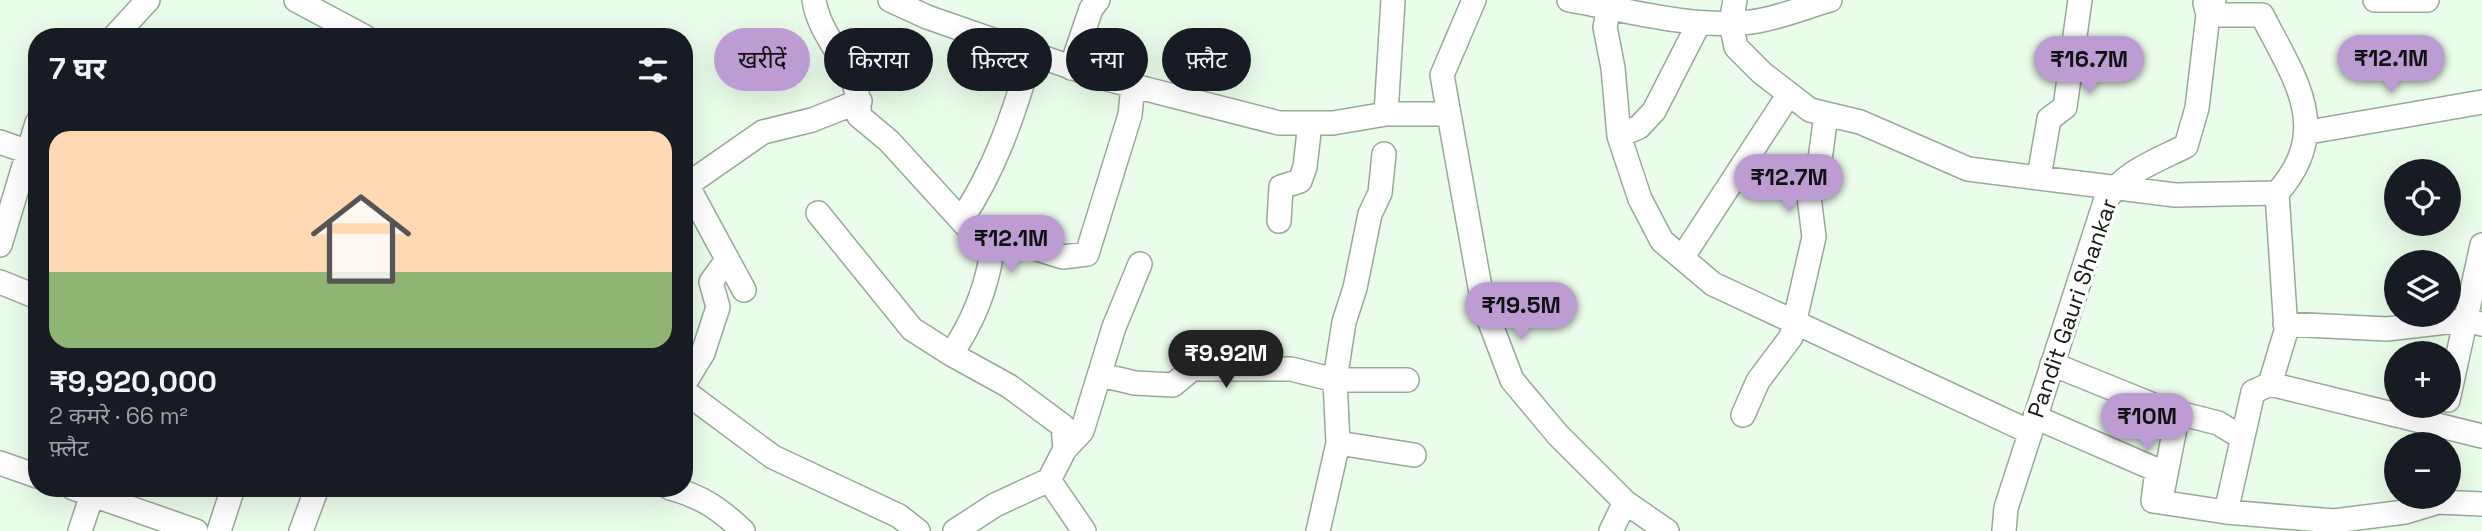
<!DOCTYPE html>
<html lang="hi">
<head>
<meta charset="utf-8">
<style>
	:root { --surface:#171b24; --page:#20242c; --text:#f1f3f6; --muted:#9ea1a6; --line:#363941; --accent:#bc9cd2 }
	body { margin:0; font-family:"Space Grotesk","Noto Sans Devanagari",sans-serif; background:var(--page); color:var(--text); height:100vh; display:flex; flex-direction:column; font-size:26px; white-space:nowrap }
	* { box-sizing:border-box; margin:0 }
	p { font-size:23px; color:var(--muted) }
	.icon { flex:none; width:38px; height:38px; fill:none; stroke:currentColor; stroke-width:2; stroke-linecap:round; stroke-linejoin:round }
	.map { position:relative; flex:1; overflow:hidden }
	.side { position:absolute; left:28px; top:28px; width:665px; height:469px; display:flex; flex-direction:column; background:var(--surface); border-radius:28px; box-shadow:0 7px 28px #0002 }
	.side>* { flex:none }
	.banner { position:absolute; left:714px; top:28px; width:665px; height:63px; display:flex; gap:14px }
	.controls { position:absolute; left:2384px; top:159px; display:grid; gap:14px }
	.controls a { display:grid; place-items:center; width:77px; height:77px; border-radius:50%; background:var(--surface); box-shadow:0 7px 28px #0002; font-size:35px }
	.price { position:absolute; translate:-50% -60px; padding:0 16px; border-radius:24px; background:var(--accent); color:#111; font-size:23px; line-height:46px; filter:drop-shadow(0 2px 4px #0008) }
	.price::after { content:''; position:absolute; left:50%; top:42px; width:21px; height:16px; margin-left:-10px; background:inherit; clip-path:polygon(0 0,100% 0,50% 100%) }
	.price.selected { background:#222; color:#fff }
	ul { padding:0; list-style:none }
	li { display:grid; align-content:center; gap:14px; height:371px; padding:0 21px }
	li+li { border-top:2px solid var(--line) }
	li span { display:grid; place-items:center; height:217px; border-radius:21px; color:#555 }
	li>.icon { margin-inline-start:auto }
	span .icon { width:126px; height:126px; fill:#fffc; stroke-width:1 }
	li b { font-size:30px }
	h2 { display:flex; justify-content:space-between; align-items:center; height:84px; padding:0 21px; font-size:30px }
	.chip { padding:0 24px; border-radius:32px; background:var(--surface); box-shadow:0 7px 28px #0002; font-size:24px; line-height:63px }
	.chip.selected { background:var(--accent); color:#111 }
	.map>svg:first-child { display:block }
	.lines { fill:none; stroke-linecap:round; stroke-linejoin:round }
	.minor-casing { stroke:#98a998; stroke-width:26 }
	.minor { stroke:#fff; stroke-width:23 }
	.labels { text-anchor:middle; stroke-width:7; stroke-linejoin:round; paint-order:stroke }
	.street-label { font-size:23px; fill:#151b15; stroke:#fff }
</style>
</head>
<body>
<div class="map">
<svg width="2482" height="531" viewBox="0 0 2482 531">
	<rect width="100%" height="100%" fill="#eafcea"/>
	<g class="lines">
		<defs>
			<path id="minor" d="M296 0 365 37
				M814 0C820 42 863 72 859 116L889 141 961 220
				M890 0 927 17 1099 77 1279 123H1333L1386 114H1449
				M1474 0 1442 75 1483 304 1512 380 1558 435 1625 502 1667 531
				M1569 0C1628 10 1691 29 1751 22 1777 19 1805 7 1830 0
				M1615 0 1613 7H1609L1605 27 1613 68 1619 136 1640 199 1662 241 1713 284 2030 432
				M1735 0 1731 23 1736 47 1762 73 1810 110 1860 122 1968 169 2175 195 2277 193
				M2214 0 2208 15H2262C2294 78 2334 129 2277 193L2286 331 2270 384 2253 392 2226 512
				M2375 0H2427
				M114 37 148 0
				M1018 49 1030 58C1014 114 994 172 961 220L973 233 993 245C988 284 974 321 951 354L1009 386 1063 426 1065 449 1049 480
				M1071 68 1091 9 1098 0
				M1386 114 1393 0
				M2309 132 2482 102
				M1619 136 1639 127 1654 111 1699 23
				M0 142 37 155
				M1384 154 1380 193 1370 214 1355 288 1344 322 1335 380H1407
				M2039 177 2049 119 2065 107 2080 0
				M687 185 744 290
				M684 187 763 132 812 120 860 101
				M818 213 912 329 951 354
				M1279 221 1281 187 1300 181 1305 167 1310 123
				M993 244 1031 247 1063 257 1087 254 1130 115 1133 86
				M0 245 37 123
				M1682 258 1789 94
				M0 282 37 297
				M2285 324 2387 329 2464 320 2482 324
				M2052 364 2163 409 2218 423 2241 437
				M1101 375 1135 383 1173 385 1192 369H1291L1335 380 1338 443
				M684 384 703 353 718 307 711 282 727 260
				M2270 384 2482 436
				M684 391 773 457 899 516 918 531
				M2448 400 2482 245
				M1743 415 1758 381 1791 337 1814 237 1809 197 1818 175 1826 114
				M2035 417 2157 470 2153 501 2226 512 2334 521 2405 512 2438 502 2482 504
				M1065 449 1082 431 1114 327 1140 264
				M0 463 37 476
				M73 488 196 531
				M670 488C701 496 720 509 743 531
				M2163 489 2178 413
				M80 531 92 495
				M219 531 233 488
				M301 531 317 488
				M955 531 995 505 1049 480 1084 531
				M1318 531 1338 443 1414 455
				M1611 531 1625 502
				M2004 531 2006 508 2105 202C2123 172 2156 161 2186 146L2197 108 2208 15 2205 3"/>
		</defs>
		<!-- minor casing -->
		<use href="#minor" class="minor-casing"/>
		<!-- minor -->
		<use href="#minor" class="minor"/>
	</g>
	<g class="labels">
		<!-- street labels -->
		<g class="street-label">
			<text transform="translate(2072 308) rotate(-71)" y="8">Pandit Gauri Shankar</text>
		</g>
	</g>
</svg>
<div class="controls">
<a><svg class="icon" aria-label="locate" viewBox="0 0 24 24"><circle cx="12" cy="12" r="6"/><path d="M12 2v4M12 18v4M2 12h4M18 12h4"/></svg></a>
<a><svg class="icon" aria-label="layers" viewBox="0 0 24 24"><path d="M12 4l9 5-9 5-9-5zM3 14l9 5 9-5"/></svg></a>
<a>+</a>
<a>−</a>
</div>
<b class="price" style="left:2391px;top:95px">₹12.1M</b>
<b class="price" style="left:2089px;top:96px">₹16.7M</b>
<b class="price" style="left:1789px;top:214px">₹12.7M</b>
<b class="price" style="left:1011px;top:275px">₹12.1M</b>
<b class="price" style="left:1521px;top:342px">₹19.5M</b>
<b class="price selected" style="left:1226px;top:390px">₹9.92M</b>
<b class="price" style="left:2147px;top:453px">₹10M</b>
<div class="banner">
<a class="chip selected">खरीदें</a>
<a class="chip">किराया</a>
<a class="chip">फ़िल्टर</a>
<a class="chip">नया</a>
<a class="chip">फ़्लैट</a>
</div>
<section class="side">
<h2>7 घर<svg class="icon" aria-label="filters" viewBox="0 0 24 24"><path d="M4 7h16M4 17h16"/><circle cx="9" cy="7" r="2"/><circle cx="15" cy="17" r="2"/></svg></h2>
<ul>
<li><span style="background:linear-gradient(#ffd9b3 65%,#8fb573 0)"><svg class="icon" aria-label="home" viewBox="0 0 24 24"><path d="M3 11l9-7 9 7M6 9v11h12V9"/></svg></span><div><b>₹9,920,000</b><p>2 कमरे · 66 m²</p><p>फ़्लैट</p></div></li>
</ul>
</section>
</div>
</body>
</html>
